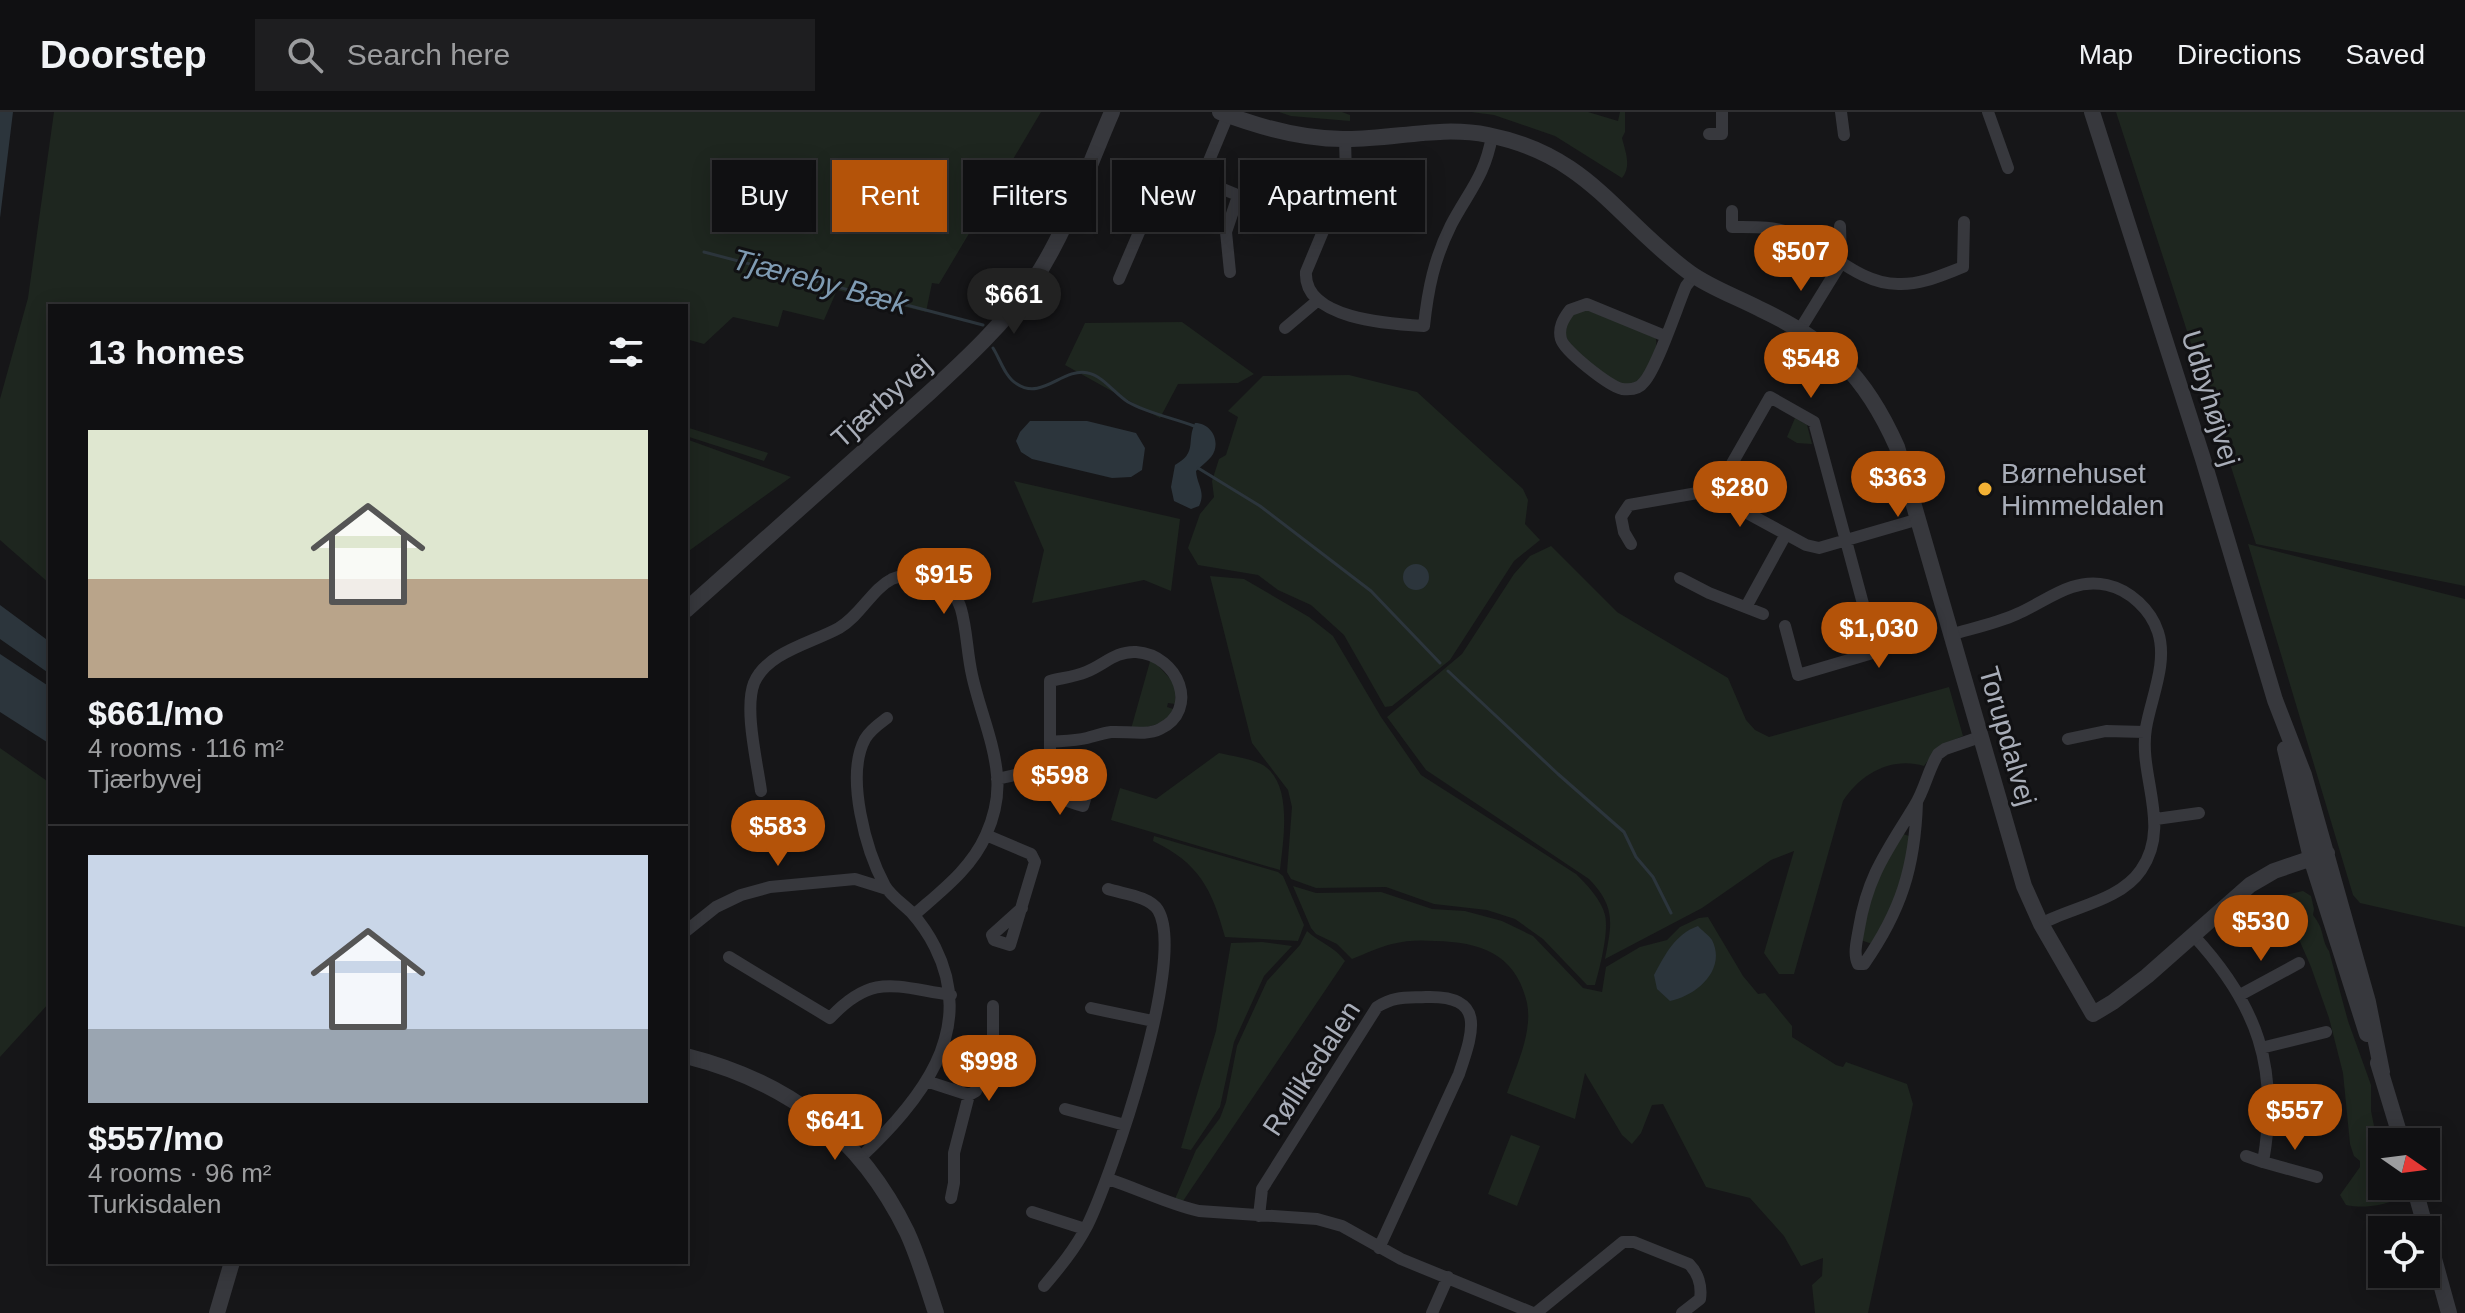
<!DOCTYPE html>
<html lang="en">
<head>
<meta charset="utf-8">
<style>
	:root { --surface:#101012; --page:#1e1e20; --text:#f1f3f6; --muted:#9c9d9f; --line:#303032; --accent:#b45309 }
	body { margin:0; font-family:Helvetica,sans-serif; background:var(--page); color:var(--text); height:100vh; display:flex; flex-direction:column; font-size:30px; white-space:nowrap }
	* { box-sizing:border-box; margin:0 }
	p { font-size:26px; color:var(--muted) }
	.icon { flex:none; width:44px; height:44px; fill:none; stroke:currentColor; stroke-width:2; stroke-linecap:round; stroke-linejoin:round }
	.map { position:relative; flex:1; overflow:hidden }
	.panel { position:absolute; left:48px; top:192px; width:640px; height:960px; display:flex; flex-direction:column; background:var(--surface); border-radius:0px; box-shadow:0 4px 20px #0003,0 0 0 2px var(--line) }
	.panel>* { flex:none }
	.top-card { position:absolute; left:712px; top:48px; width:760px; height:72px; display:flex; gap:16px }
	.needle { width:52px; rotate:104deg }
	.fabs { position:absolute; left:2368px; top:1016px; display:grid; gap:16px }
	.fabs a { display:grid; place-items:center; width:72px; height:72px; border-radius:0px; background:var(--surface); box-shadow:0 4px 20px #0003,0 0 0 2px var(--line); font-size:40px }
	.price { position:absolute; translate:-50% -68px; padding:0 18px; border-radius:28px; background:var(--accent); color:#fff; font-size:26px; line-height:52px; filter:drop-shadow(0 2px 4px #0008) }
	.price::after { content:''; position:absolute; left:50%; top:48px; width:24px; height:18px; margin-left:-12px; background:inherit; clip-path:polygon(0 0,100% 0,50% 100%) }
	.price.selected { background:#222; color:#fff }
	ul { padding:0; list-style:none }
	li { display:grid; align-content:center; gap:16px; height:424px; padding:0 40px }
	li+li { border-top:2px solid var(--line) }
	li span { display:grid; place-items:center; height:248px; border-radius:0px; color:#555 }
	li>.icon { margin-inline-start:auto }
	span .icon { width:144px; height:144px; fill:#fffc; stroke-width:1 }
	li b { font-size:34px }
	h2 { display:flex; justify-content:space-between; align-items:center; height:96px; padding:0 40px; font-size:34px }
	.pill { padding:0 28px; border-radius:0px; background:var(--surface); box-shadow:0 4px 20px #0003,0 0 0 2px var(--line); font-size:28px; line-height:72px }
	.pill.selected { background:var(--accent); color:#fff }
	header { display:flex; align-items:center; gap:48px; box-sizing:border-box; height:112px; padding:0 40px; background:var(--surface); border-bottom:2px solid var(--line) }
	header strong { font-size:38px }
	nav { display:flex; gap:44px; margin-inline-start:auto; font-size:28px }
	.search { width:560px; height:72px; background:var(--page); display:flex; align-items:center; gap:20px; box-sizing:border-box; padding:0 28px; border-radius:0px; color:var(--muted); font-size:30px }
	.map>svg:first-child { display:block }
	.green { fill:#1e261f }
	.water { fill:#2c353c }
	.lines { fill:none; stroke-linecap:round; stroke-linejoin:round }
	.stream { stroke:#2c353c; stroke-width:3 }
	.minor { stroke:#37383d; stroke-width:12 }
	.tertiary { stroke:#37383d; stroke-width:16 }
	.poi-dot { fill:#f2b134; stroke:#111113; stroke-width:3 }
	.labels { text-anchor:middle; stroke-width:6; stroke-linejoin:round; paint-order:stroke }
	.street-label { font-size:28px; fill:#a8adb8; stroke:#111113 }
	.poi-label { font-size:28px; fill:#a8adb8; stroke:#111113; text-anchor:start }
	.water-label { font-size:30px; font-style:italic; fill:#7f9bb3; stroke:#111113 }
</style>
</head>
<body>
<header>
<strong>Doorstep</strong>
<div class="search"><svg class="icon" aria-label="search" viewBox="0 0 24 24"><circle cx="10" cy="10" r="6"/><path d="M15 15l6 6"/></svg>Search here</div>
<nav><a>Map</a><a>Directions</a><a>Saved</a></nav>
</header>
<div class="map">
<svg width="2465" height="1201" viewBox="0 0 2465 1201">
	<rect width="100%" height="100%" fill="#161618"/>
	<!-- green -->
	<path class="green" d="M54 0H1041L1006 59H1002L1009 108 980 103 939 172 932 171 926 200 837 178 824 208 783 198 778 215 733 205 704 232 686 227V194L564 192 563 194H50V472L0 428V287L28 186Z
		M1279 0H1342L1350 3V9L1291 4Z
		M1471 0H1588L1618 9 1620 0H1625V20L1622 26C1625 39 1632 54 1622 66L1555 24 1494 3Z
		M2116 0H2465V474L2256 432Z
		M1584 197 1655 224C1659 234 1653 244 1649 254 1645 264 1637 273 1625 272 1615 271 1606 262 1598 257 1577 241 1543 215 1584 197Z
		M1182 210 1254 262 1238 271 1178 272 1160 306 1065 253 1085 211Z
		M1349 263 1417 280 1523 377 1528 388 1525 412 1540 428 1514 449 1450 548 1392 594 1385 595 1344 523 1311 493 1278 478 1258 463 1198 453 1188 436 1200 402 1214 385 1212 369 1219 347 1226 343 1238 305 1228 299 1263 264Z
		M1795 306 1807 313 1812 332 1797 331 1787 325Z
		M686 315 768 341 764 349 686 324Z
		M686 327 791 365 686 441Z
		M1014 369 1180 407 1171 479 1144 468 1032 491 1044 438Z
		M2248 432 2465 487V815L2360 791 2353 783Z
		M1551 434 1617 500 1728 566 1746 608 1755 618 1769 625 1949 575 1963 624C1945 631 1935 638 1924 654 1892 644 1860 662 1843 689L1794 862H1779L1764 841 1794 739 1771 748 1702 796 1605 847C1612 811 1616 795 1589 767L1426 658 1387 605 1462 542 1514 462 1530 444Z
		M1210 464 1244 467 1309 505 1333 524 1381 605 1421 663 1576 762C1587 773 1601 787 1605 803 1609 820 1600 855 1595 873H1587L1543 827 1515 807 1487 798 1434 792 1386 775 1316 776 1291 767 1287 760 1292 695 1288 678 1252 631Z
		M1151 546 1176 573 1175 592 1168 591 1167 595 1173 597C1165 614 1148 615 1131 617Z
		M0 636 50 671V890L0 945Z
		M1219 641C1232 644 1249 646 1261 652 1294 669 1283 729 1280 758L1111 708 1120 676 1156 687Z
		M1900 721 1912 725 1896 789 1872 832 1861 828 1869 786Z
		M1154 724 1278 760 1283 764 1304 813 1298 829 1225 825C1212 777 1199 751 1153 729Z
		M1293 774 1316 781 1381 780 1432 797 1465 799 1502 809 1533 824 1583 876 1602 880 1606 855 1640 835 1667 828 1680 815 1699 806 1708 805 1743 864 1758 882 1765 881 1792 914V925L1836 953 1843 955 1846 950 1907 972 1913 992 1868 1201H1815L1812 1173 1822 1164 1823 1146 1801 1154 1784 1124 1750 1086 1706 1075 1663 992 1652 993 1641 1021 1632 1032 1622 1023 1585 961 1575 1007 1507 981C1516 954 1533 920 1527 891 1516 842 1481 830 1435 829 1421 828 1407 828 1392 832 1379 835 1365 842 1352 847L1337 832 1316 822 1311 816Z
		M2303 779 2311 784 2314 797 2313 803C2326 820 2320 825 2329 839L2348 909 2371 973V999L2375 1019 2382 1029V1074H2395L2396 1087C2381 1095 2361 1096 2346 1093L2340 1083 2360 1055V1049L2354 1044 2350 1032 2343 961 2329 906 2311 855 2291 809 2286 801 2274 793V789L2280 784Z
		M1307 819C1320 831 1335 835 1345 849L1183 1089 1175 1087 1196 1038 1220 1006 1226 990 1237 934 1267 869 1300 833Z
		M1262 830 1292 834 1264 864 1234 930 1220 995 1191 1038 1181 1036 1216 919 1231 831Z
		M1511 1023 1540 1034 1517 1094 1488 1082Z"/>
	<!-- water -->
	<path class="water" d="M0 0H13L0 106Z
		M1030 309H1087L1136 321 1145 336 1142 358 1131 365 1112 366 1032 347 1021 340 1016 329 1020 320Z
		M1195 311C1212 311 1222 331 1211 345 1207 350 1201 354 1196 359 1197 373 1206 380 1199 394L1191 397 1174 389 1171 375 1175 353C1198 340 1186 330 1195 311Z
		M1403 465a13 13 0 1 1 26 0a13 13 0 1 1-26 0Z
		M0 493 50 530V562L0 527Z
		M0 542 50 575V632L0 600Z
		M1698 814C1701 818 1709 823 1712 828 1727 858 1696 884 1670 889L1657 877 1654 863C1665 843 1675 822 1698 814Z"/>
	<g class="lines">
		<!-- stream -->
		<path class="stream" d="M704 140 983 213
			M993 236C1000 247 1005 265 1017 272 1042 289 1063 255 1088 261 1103 264 1115 282 1128 290 1147 301 1173 306 1194 314
			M1198 356 1260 394 1371 479 1440 551
			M1448 559 1558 662 1624 720 1636 745 1653 765 1671 801"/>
		<!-- minor -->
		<path class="minor" d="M1841 0 1844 23
			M1988 0 2008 56
			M1709 22H1722V0
			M1345 27 1346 64 1306 160C1303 207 1389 212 1424 214 1428 177 1434 147 1451 113 1469 79 1485 64 1492 24
			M1201 68 1235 82 1237 87 1226 120 1230 160
			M1732 99V115C1753 115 1774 114 1793 122 1828 136 1858 172 1898 172 1921 173 1942 163 1963 155L1964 110
			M1119 167 1164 62 1174 58 1201 68 1228 3
			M1285 216 1317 189
			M1801 216 1841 151 1840 114
			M1665 224 1587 192 1570 198C1563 207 1558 216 1561 227 1564 239 1609 274 1622 277 1630 278 1639 277 1644 270 1657 256 1677 195 1686 174L1694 164
			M1714 383 1770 285 1814 310 1876 540 1798 563 1785 514
			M1631 432 1624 420 1621 405 1629 393 1703 380 1714 383 1806 433 1819 436 1919 407
			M1680 466 1709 481 1763 502
			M1746 495 1786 422
			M1953 522C1974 516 1997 511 2017 502 2047 489 2072 465 2107 473 2130 478 2151 498 2158 520 2168 551 2151 586 2146 616 2138 664 2172 713 2141 758 2120 789 2072 795 2041 812
			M1876 540 1894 534
			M2068 627 2106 619 2145 620
			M1034 659C1041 683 1061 687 1083 694L1088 677
			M997 667 1034 659 1044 654 1050 648V630C1062 629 1075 629 1087 626 1095 624 1103 621 1111 620 1126 619 1146 624 1160 617 1200 598 1179 543 1136 540 1115 539 1104 553 1086 560 1074 565 1061 566 1050 569V630
			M761 679C757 650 744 597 754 571 767 540 812 531 839 516 861 503 872 477 892 467 907 461 926 460 939 468 949 474 958 486 961 497 967 518 967 541 972 563 979 596 994 629 997 663 999 683 994 705 986 723 971 757 941 779 914 803
			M1917 690C1915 755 1901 799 1864 852H1858C1853 842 1857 828 1859 816 1868 762 1888 738 1915 693 1925 677 1928 658 1938 642L1945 637 1980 625
			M2156 707 2199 701
			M986 723 1031 742 1035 750 1010 833 994 828 992 823 1022 796
			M686 819 716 795 741 783 770 775 855 767 887 777
			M2193 823C2257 892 2280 956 2263 1050L2246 1044
			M729 845 830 906C873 860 895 875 951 883
			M2240 883 2299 851
			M1091 896 1153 909
			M2261 936 2326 920
			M926 969 969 983
			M2270 994H2336
			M1065 997 1125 1013
			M860 1046C919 990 978 920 935 835 929 823 920 810 911 800 903 792 891 784 885 774 866 739 845 664 865 627 870 618 879 612 887 606
			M2263 1050 2317 1065
			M1108 1067C1139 1077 1168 1092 1199 1099L1317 1107 1342 1114 1401 1147 1533 1201
			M951 1086 954 1071V1041L969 983 976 979 993 924V894
			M1032 1100 1085 1117
			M1259 1104 1262 1077 1377 895C1395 884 1405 886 1426 885 1487 883 1473 920 1459 962L1379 1136
			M1044 1174C1060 1155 1075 1137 1087 1114 1112 1063 1187 846 1158 798 1149 784 1123 782 1108 777
			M1432 1201 1448 1165
			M1536 1201 1623 1130H1634L1689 1152C1698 1161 1702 1174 1700 1187L1682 1201"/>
		<!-- tertiary -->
		<path class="tertiary" d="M1220 0C1259 15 1301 27 1343 27 1392 28 1439 13 1488 23 1589 43 1616 107 1690 161 1711 176 1737 185 1760 197 1830 230 1865 263 1897 335L2024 774 2041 812 2093 902 2113 890 2147 864 2250 773 2274 759 2327 741
			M2092 0 2203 347 2275 588 2304 663 2368 890 2382 960
			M686 498 929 281C966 247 1006 210 1034 168 1067 119 1088 55 1112 0
			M2285 637 2311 746 2367 922
			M686 944C789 970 860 1024 907 1120 919 1146 927 1174 936 1201
			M2378 951 2402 1030
			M2414 1074 2449 1201
			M217 1201 232 1150"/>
	</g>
	<!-- markers -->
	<circle class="poi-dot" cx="1985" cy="377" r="8"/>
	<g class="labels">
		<!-- street labels -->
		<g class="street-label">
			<text transform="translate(2211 286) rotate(73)" y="10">Udbyhøjvej</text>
			<text transform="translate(881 289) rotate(-42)" y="10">Tjærbyvej</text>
			<text transform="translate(2008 624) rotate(74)" y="10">Torupdalvej</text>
			<text transform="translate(1311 956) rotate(-57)" y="10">Røllikedalen</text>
		</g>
		<!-- poi labels -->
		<g class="poi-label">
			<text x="2001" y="371">Børnehuset<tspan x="2001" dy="32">Himmeldalen</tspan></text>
		</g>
		<!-- water labels -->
		<g class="water-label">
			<text transform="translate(820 170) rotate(15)" y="10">Tjæreby Bæk</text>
		</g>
	</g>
</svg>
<div class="fabs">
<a><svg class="needle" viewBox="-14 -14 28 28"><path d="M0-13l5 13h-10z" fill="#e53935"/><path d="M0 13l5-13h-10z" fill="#9c9d9f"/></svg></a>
<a><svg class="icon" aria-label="locate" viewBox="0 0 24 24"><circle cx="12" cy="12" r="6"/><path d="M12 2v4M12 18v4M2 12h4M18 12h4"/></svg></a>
</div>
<b class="price" style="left:1801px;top:181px">$507</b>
<b class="price selected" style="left:1014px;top:224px">$661</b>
<b class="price" style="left:1811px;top:288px">$548</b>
<b class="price" style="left:1898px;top:407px">$363</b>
<b class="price" style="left:1740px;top:417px">$280</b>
<b class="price" style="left:944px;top:504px">$915</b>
<b class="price" style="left:1879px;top:558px">$1,030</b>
<b class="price" style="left:1060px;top:705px">$598</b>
<b class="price" style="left:778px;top:756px">$583</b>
<b class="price" style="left:2261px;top:851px">$530</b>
<b class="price" style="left:989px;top:991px">$998</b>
<b class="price" style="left:2295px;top:1040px">$557</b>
<b class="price" style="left:835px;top:1050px">$641</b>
<div class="top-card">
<a class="pill">Buy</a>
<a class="pill selected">Rent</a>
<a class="pill">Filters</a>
<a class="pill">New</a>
<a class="pill">Apartment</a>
</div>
<section class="panel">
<h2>13 homes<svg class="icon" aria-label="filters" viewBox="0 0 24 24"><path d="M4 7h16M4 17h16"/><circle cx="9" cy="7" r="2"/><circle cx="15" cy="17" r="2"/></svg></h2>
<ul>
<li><span style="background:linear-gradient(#dfe7d0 60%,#b9a48a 0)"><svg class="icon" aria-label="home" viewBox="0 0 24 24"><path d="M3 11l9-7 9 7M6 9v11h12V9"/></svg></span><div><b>$661/mo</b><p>4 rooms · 116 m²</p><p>Tjærbyvej</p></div></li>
<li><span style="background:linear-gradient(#c9d6e8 70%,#9aa5b1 0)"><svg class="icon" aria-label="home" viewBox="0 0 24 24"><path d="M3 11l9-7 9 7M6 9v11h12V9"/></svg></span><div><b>$557/mo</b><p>4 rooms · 96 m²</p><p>Turkisdalen</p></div></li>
</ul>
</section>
</div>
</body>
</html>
